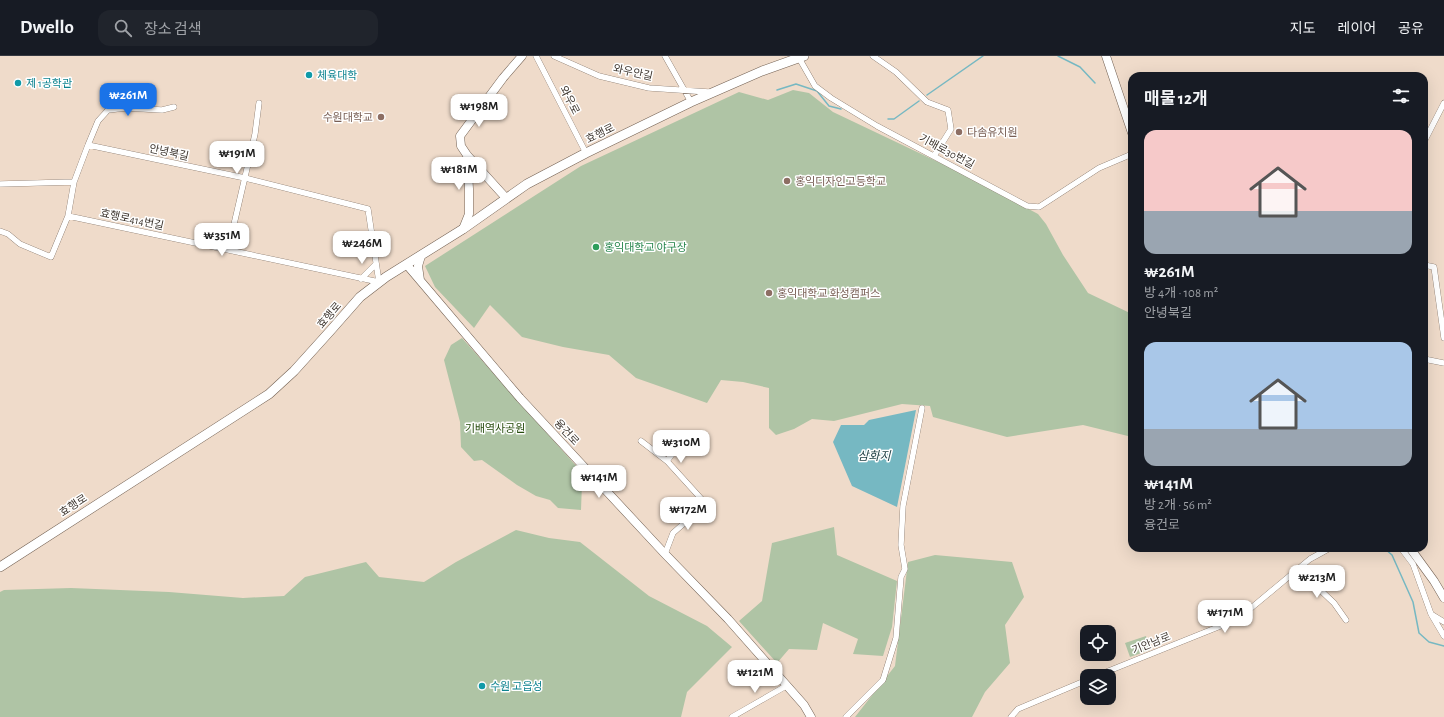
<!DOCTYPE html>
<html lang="ko">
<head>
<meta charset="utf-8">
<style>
	:root { --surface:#171b24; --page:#20242c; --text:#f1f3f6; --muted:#9ea1a6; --line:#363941; --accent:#1a73e8 }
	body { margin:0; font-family:"Alegreya Sans","Noto Sans KR",sans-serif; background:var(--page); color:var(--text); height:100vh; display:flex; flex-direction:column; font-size:15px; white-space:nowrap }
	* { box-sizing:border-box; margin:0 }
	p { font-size:13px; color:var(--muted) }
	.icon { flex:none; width:22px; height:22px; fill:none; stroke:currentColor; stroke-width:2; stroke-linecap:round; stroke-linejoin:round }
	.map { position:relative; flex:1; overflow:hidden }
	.drawer { position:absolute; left:1128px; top:16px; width:300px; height:480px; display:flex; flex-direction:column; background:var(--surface); border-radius:12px; box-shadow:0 4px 16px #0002 }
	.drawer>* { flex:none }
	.fabs { position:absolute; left:1080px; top:569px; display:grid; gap:8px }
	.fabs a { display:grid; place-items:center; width:36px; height:36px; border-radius:8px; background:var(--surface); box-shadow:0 4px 16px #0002; font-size:20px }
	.price { position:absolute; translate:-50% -34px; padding:0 9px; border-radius:8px; background:#fff; color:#222; font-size:13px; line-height:26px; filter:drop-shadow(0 1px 2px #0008) }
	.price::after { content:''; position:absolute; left:50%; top:24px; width:12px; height:9px; margin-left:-6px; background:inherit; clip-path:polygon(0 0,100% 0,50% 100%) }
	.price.active { background:var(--accent); color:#fff }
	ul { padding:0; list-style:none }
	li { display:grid; align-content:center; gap:8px; height:212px; padding:0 16px }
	li span { display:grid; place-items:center; height:124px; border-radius:12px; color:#555 }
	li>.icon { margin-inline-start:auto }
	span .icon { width:72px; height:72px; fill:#fffc; stroke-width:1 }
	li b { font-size:17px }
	h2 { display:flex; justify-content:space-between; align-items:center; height:48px; padding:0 16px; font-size:17px }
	header { display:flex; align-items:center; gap:24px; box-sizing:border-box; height:56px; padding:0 20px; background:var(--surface); border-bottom:1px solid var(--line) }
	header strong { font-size:19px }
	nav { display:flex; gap:22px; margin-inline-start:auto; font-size:14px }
	.search { width:280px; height:36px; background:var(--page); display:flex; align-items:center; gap:10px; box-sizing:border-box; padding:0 14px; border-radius:12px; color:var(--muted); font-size:15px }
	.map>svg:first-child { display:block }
	.green { fill:#afc4a5 }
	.water { fill:#76b8c2 }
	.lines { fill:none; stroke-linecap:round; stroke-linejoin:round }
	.stream { stroke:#76b8c2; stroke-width:1.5 }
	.street-casing { stroke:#736153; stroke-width:6 }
	.secondary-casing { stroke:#736153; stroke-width:9 }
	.primary-casing { stroke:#736153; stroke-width:10 }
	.street { stroke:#fff; stroke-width:5.5 }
	.secondary { stroke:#fff; stroke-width:8 }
	.primary { stroke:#fff; stroke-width:9 }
	.culture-dot { fill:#0f9aa8; stroke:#fff; stroke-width:1.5 }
	.education-dot { fill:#8d6e63; stroke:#fff; stroke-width:1.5 }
	.leisure-dot { fill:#2e9e5b; stroke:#fff; stroke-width:1.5 }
	.labels { text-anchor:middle; stroke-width:3; stroke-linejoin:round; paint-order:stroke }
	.street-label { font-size:11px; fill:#3e362f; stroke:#fff }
	.culture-label { font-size:11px; fill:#0d838f; stroke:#fff; text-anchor:start }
	.education-label { font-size:11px; fill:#785e54; stroke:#fff; text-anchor:start }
	.leisure-label { font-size:11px; fill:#27864d; stroke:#fff; text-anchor:start }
	.park-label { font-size:11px; fill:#274c0d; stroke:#fff }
	.water-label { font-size:12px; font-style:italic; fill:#1a3c41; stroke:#fff }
</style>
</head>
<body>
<header>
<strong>Dwello</strong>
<div class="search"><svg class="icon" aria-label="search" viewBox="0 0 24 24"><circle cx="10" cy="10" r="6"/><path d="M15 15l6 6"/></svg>장소 검색</div>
<nav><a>지도</a><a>레이어</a><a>공유</a></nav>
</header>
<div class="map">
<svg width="1444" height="661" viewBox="0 0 1444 661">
	<rect width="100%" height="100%" fill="#efdbca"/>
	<!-- green -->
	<path class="green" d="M793 34 809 37 833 56 955 114 1038 158 1046 168 1063 199 1088 237 1132 258V381L1083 369 1007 381 933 361 930 350 902 348 834 365 812 363 794 373 776 379 769 372V332L743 326 721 324 707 347 636 322 609 299 563 291 522 281 490 249 474 272 435 231 425 210 581 110 739 36 768 44Z
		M462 282 587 422 582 427 581 454 558 452 550 444 536 440 517 429 482 404 474 405 461 391 460 366 444 304 451 289Z
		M834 471 837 499 897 525 892 571 883 600 853 598 858 583 823 567 817 594 789 593 777 607 739 565 762 545 772 487Z
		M516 474 549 482 580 486 649 540 707 570 732 591 687 636 681 661H0V536L4 534 71 532 169 536 243 542 284 540 305 521 366 506 379 521 424 526 456 506Z
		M935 499 1012 506 1024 541 1005 569 1010 607 985 636 972 661H855L895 610 908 506Z
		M1146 580 1150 594 1130 601 1125 587Z"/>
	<!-- water -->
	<path class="water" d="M916 354 897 451 852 430 833 386 841 369H864L869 364Z"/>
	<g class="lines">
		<!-- stream -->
		<path class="stream" d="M1058 0 1080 11 1095 27
			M777 34 796 28 817 35 829 50 841 53
			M927 39 983 0
			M888 63H894L919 45
			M1384 492 1392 499 1413 546 1419 577 1429 586 1444 590"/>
		<defs>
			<path id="street" d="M536 0 586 97
				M554 0 599 20 649 32 709 36
				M665 0 691 46
				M873 0 896 16 927 46 948 54 951 73 934 100
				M799 2 815 30 831 42 877 70 1027 150 1039 151 1099 112 1132 98
				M1424 86 1444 47
				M88 89 98 65 108 54 126 52 162 54 174 51
				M0 128 74 126
				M0 175 8 178 20 188 51 201 68 160 74 126 88 89 245 122 368 153 379 226 68 160
				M228 194 255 78 259 47
				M1424 209 1434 211 1444 282
				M361 223 376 208
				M1424 303 1444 307
				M641 385 667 405 706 448 673 477 665 498
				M667 405 681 386
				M1401 492 1413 508 1431 558 1444 566
				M1298 513 1334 547 1346 564
				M1431 558 1444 580
				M1096 620 1238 563 1310 503 1330 492
				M732 661 786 630
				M846 661 883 624 896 582 901 521 905 513 901 489 903 450 922 352
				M1011 661 1018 653 1087 624"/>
			<path id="secondary" d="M1106 0 1132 77
				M506 142 467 99 461 90 460 80 503 22 522 0
				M463 173 469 158V133L467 99
				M407 209 520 342 665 498 728 563 804 649 811 661
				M420 224 418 210 421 200
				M1410 492 1434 525 1444 542"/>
			<path id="primary" d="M0 511 269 338 294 315 331 274 360 241 386 221 463 173 527 128 586 97 691 46 762 15 804 0"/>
		</defs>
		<!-- street casing -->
		<use href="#street" class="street-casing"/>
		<!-- secondary casing -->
		<use href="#secondary" class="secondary-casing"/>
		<!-- primary casing -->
		<use href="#primary" class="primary-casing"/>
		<!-- street -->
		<use href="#street" class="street"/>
		<!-- secondary -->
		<use href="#secondary" class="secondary"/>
		<!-- primary -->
		<use href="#primary" class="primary"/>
	</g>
	<!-- markers -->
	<g class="culture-dot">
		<circle cx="309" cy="19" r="4"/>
		<circle cx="18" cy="27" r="4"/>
		<circle cx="482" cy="630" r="4"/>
	</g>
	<g class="education-dot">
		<circle cx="381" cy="61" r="4"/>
		<circle cx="959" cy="76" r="4"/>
		<circle cx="787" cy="125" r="4"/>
		<circle cx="769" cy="237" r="4"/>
	</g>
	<circle class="leisure-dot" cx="596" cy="191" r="4"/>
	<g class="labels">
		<!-- street labels -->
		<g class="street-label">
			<text transform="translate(633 16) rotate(12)" y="4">와우안길</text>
			<text transform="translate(570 44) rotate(63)" y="4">와우로</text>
			<text transform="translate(600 77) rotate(-26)" y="4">효행로</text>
			<text transform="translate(947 95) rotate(28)" y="4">기배로30번길</text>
			<text transform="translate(169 96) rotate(12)" y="4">안녕북길</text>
			<text transform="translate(132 163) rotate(12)" y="4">효행로414번길</text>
			<text transform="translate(329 259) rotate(-49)" y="4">효행로</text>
			<text transform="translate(567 376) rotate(47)" y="4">융건로</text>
			<text transform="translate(73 449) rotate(-33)" y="4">효행로</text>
			<text transform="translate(1151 587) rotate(-22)" y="4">기안남로</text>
		</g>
		<!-- culture labels -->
		<g class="culture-label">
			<text x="317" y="23">체육대학</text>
			<text x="26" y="31">제 1공학관</text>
			<text x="490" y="634">수원 고읍성</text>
		</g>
		<!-- education labels -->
		<g class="education-label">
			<text x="373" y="65" text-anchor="end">수원대학교</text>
			<text x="967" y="80">다솜유치원</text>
			<text x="795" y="129">홍익디자인고등학교</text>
			<text x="777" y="241">홍익대학교 화성캠퍼스</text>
		</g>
		<!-- leisure labels -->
		<g class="leisure-label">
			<text x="604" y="195">홍익대학교 야구장</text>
		</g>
		<!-- park labels -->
		<g class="park-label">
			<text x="495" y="376">기배역사공원</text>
		</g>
		<!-- water labels -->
		<g class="water-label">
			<text x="874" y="404">삼화지</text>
		</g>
	</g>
</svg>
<div class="fabs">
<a><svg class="icon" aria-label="locate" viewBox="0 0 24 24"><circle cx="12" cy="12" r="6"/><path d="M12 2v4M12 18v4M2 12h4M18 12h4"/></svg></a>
<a><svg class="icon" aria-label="layers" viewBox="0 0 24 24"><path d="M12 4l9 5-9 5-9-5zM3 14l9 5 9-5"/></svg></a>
</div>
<b class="price active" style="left:128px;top:61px">₩261M</b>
<b class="price" style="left:479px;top:72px">₩198M</b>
<b class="price" style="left:237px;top:119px">₩191M</b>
<b class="price" style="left:459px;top:135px">₩181M</b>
<b class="price" style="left:222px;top:201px">₩351M</b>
<b class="price" style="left:362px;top:209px">₩246M</b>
<b class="price" style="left:681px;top:408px">₩310M</b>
<b class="price" style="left:599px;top:443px">₩141M</b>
<b class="price" style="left:688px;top:475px">₩172M</b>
<b class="price" style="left:1317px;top:543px">₩213M</b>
<b class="price" style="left:1225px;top:578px">₩171M</b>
<b class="price" style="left:755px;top:638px">₩121M</b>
<section class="drawer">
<h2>매물 12개<svg class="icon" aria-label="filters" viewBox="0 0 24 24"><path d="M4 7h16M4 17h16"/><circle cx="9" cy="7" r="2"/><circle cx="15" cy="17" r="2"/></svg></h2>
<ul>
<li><span style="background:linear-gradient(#f6c9c9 65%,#9aa5b1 0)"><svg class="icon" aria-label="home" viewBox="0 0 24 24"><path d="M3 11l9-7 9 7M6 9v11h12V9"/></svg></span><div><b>₩261M</b><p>방 4개 · 108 m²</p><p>안녕북길</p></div></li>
<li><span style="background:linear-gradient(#a9c7e8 70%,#9aa5b1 0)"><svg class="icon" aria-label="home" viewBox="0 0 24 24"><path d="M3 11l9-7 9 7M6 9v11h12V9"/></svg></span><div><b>₩141M</b><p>방 2개 · 56 m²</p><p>융건로</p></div></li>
</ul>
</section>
</div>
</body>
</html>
